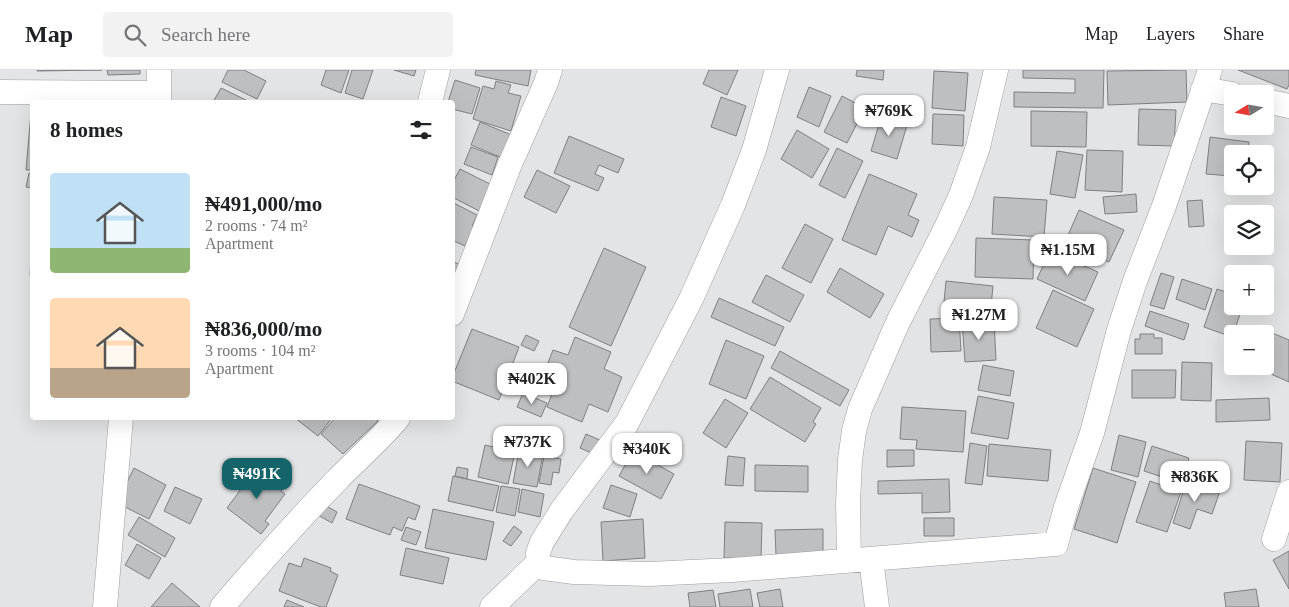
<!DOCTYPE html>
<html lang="en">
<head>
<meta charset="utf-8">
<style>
	:root { --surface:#fff; --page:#f2f2f2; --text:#202124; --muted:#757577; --line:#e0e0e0; --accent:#156469 }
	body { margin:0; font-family:Georgia,serif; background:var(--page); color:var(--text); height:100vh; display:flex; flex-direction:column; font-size:19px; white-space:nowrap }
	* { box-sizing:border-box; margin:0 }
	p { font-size:16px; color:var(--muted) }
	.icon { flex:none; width:28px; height:28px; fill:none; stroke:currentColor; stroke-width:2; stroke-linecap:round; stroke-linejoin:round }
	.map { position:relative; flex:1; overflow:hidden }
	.drawer { position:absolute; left:30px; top:30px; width:425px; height:320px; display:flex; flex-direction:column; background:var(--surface); border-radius:5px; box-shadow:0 5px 20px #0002 }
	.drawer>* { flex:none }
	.needle { width:32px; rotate:259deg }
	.controls { position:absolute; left:1224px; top:15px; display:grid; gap:10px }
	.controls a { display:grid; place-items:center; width:50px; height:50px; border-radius:5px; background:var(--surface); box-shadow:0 5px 20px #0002; font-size:25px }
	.price { position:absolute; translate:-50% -42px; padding:0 11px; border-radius:10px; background:#fff; color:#222; font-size:16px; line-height:32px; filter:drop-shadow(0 1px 2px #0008) }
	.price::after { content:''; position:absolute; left:50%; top:30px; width:15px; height:11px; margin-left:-8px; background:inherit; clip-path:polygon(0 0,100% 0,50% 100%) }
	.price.active { background:var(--accent); color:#fff }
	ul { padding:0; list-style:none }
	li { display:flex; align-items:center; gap:15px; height:125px; padding:0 20px }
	li span { display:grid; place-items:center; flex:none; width:140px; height:100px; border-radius:5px; color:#555 }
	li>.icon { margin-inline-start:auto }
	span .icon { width:60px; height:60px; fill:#fffc; stroke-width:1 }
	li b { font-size:21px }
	h2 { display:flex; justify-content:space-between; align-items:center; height:60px; padding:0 20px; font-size:21px }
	header { display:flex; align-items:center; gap:30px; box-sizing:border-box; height:70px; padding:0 25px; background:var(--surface); border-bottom:1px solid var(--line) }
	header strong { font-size:24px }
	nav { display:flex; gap:28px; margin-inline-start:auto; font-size:18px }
	.search { width:350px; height:45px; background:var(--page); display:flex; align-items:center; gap:12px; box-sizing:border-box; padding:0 18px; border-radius:5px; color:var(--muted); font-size:19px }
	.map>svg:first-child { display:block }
	.building { fill:#bebfc1; stroke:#7e7f81 }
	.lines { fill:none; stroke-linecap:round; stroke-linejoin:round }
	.street-casing { stroke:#9c9d9f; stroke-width:25 }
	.street { stroke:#fff; stroke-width:24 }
</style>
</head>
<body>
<header>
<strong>Map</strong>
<div class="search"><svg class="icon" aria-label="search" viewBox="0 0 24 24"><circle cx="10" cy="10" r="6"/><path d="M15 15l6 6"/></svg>Search here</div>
<nav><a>Map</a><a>Layers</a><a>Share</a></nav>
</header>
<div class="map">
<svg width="1289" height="537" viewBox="0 0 1289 537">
	<rect width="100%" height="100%" fill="#e3e4e6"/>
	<!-- building -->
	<path class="building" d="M37 0H102L37 1Z
		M107 0H140V4L108 5Z
		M228 0H244L266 11 257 29 222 12Z
		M326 0H349L341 23 321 15Z
		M352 0H373L363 29 345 23Z
		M394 0H416L414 6Z
		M476 0H531L528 16 475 5Z
		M709 0H738L727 25 703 14Z
		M857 0H884L883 10 856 6Z
		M1023 0H1104L1103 38 1014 37V22L1075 23V9L1023 8Z
		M1186 0 1187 32 1108 35 1107 1Z
		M1238 0H1289V15L1287 19Z
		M934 1 968 3 965 41 932 38Z
		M455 10 480 18 472 44 452 39V32H448Z
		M496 11 511 15 508 23 521 26 511 61 473 49 483 16 494 19Z
		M809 17 831 26 819 57 797 47Z
		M221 18 250 32H213Z
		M842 26 865 38 847 73 824 62Z
		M721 27 746 36 736 66 711 57Z
		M1139 39 1176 40 1174 76 1138 75Z
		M1031 41 1087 42 1086 77 1031 76Z
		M31 43H32V100H26Z
		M882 44 908 52 897 89 871 81Z
		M933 44 964 45 963 76 932 74Z
		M480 52 514 66 505 89 471 75Z
		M797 60 829 79 812 108 781 89Z
		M569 66 624 89 618 103 599 95 595 104 604 108 598 121 554 103Z
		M1210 67 1249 72 1248 84H1232V106L1206 104Z
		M471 77 498 87 492 105 464 94Z
		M837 78 863 91 845 128 819 115Z
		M1087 80 1123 81 1122 122 1085 120Z
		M1057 81 1083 85 1075 128 1050 124Z
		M460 99 496 117 483 143 452 127V114Z
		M537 100 570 116 556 143 524 127Z
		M29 103 32 104V118L26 117Z
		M869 104 917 124 908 145 919 150 912 167 888 156 876 185 842 170Z
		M1136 124 1137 142 1105 144 1103 127Z
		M994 127 1047 130 1044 167 992 164Z
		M1202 130 1204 156 1189 157 1187 131Z
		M452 132 477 145 472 156 475 157 465 176 452 170Z
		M1079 140 1124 160 1109 192 1065 172Z
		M805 154 833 169 811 213 782 198Z
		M976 168 1034 170 1033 209 975 207Z
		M32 178V205H30Z
		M604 178 646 197 611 276 569 257Z
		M1050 181 1098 202 1085 231 1037 209Z
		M452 191 461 195 452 213Z
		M840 198 884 224 870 248 827 222Z
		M1161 203 1174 207 1164 239 1150 235Z
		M766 205 804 225 790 252 752 232Z
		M1182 209 1212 219 1205 240 1176 229Z
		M946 211 993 216 990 247 943 242Z
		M1217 219 1232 224V236H1243L1232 267 1204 257Z
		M1053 220 1094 239 1077 277 1036 258Z
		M719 228 784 257 775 276 711 247Z
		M1150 241 1189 254 1184 270 1145 256Z
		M959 248 961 281 931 282 930 249Z
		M994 250 996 290 965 292 962 252Z
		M472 259 519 277 499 330 452 311V308Z
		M1270 262 1289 270V312L1255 297 1265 296V274Z
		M1140 264H1154V268H1162V284H1135V269H1140Z
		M526 265 539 271 534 281 521 275Z
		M575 267 611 282 604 299 622 307 608 342 589 334 582 352 547 337 555 316 541 310 553 280 568 285Z
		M726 270 764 286 746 329 709 314Z
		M780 281 849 320 840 336 771 298Z
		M1182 292 1212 293 1211 331 1181 330Z
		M983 295 1014 301 1010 326 978 320Z
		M1132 300H1176L1175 328H1132Z
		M770 307 821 338 813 352 816 354 805 372 750 339Z
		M523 323 547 333 541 347 517 337Z
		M978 326 1014 333 1008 369 971 363Z
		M1269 328 1270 350 1216 352V330Z
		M725 329 748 343 726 378 703 363Z
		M902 337 966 341 963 382 916 379 917 370 900 369Z
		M295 348H332L318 366Z
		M335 348H373L378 351 343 384 321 364Z
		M586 364 602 371 596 385 580 378Z
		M1119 365 1146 372 1138 407 1111 400Z
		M1246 371 1282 373 1280 412 1244 410Z
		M970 373 987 376 982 415 965 413Z
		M989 374 1051 380 1048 411 987 406Z
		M485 375 515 382 508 414 478 407Z
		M1152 376 1189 388 1181 413 1144 401Z
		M519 380 543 384 537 417 513 413Z
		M887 380H914V396L887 397Z
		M633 381 674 404 661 429 619 406Z
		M544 386 561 389 559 403 553 402 551 415 539 413Z
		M728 386 745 388 743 416 725 415Z
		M755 395 808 396V422L755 421Z
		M457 397 468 399 467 409 455 406Z
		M134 398 166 415 149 449 117 433Z
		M1093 398 1136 412 1117 473 1074 459Z
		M255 400 262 406 265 402 284 417 281 421 285 424 265 451 269 454 261 464 227 438Z
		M453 406 499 416 493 441 448 431Z
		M949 409 950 442 922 443V423L878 424V411Z
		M1187 410 1220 421 1212 444 1197 439 1190 459 1173 453Z
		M1150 411 1181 422 1167 462 1136 452Z
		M359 414 420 436 415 450 408 447 402 461 393 457 390 465 346 449Z
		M611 415 637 424 630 447 603 438Z
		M501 416 520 419 515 446 496 442Z
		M175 417 202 429 190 454 164 441Z
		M522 419 544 424 540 447 518 442Z
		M321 433 337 442 332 453 316 444Z
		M433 439 494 452 486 490 425 478Z
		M139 447 175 468 165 487 128 465Z
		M924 448H954V466H924Z
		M643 449 645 488 603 491 601 452Z
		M725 452 762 453 761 489 724 488Z
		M514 456 522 462 511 476 503 471Z
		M406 457 421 462 416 475 401 470Z
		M823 459V484L776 485 775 460Z
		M137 474 161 488 149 509 125 495Z
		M406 478 449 488 443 514 400 505Z
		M1289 481V519L1273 490Z
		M304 488 331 498 330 501 338 505 326 537H321L279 521 289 493 301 497Z
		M172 513 200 537H151Z
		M750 519 753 537H720L718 524Z
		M780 519 783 537H760L757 523Z
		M1256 519 1259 537H1226L1224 523Z
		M713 520 716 537H690L688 523Z
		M287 530 304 537H284Z"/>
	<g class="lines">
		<defs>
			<path id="street" d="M159 0V32
				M777 0 754 80 733 135 691 229 627 353 562 440 542 472 538 483 539 492 544 498 574 502 649 504 732 500 1056 474 1066 437 1092 363 1119 260 1135 211 1164 136 1210 0
				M1203 19 1232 24
				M0 22 159 23
				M1265 31 1289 36
				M430 32 438 0
				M452 244 510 94 546 13 550 0
				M1274 469 1289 422
				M849 489 848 434 850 390 854 361 860 339 898 252 946 158 961 125 978 77 996 0
				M871 489 877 537
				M105 537 121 348
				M222 537C259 494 297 451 337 410 357 389 380 370 398 348
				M492 537 539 492"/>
		</defs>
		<!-- street casing -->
		<use href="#street" class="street-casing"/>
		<!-- street -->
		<use href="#street" class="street"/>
	</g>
</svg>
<div class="controls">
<a><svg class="needle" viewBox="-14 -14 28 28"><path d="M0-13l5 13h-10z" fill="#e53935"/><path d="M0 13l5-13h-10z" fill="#757577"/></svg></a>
<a><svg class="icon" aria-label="locate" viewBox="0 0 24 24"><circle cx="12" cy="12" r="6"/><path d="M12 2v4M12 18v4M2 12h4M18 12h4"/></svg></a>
<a><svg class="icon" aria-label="layers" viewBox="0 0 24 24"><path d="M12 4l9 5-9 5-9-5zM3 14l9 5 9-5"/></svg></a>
<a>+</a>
<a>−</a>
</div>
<b class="price" style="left:889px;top:67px">₦769K</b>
<b class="price" style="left:1068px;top:206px">₦1.15M</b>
<b class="price" style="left:979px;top:271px">₦1.27M</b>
<b class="price" style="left:532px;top:335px">₦402K</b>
<b class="price" style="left:528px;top:398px">₦737K</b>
<b class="price" style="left:647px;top:405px">₦340K</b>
<b class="price active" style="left:257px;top:430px">₦491K</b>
<b class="price" style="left:1195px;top:433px">₦836K</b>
<section class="drawer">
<h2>8 homes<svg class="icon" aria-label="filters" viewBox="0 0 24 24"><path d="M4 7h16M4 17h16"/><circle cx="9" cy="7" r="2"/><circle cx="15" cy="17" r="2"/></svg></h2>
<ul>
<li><span style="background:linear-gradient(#bfe0f5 75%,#8fb573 0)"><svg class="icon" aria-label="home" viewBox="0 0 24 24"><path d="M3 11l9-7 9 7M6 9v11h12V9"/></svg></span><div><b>₦491,000/mo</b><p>2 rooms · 74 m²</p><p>Apartment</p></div></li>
<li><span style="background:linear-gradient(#ffd9b3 70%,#b9a48a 0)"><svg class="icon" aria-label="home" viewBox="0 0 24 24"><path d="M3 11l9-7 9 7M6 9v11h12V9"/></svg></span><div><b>₦836,000/mo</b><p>3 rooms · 104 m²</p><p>Apartment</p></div></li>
</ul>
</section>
</div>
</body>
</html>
